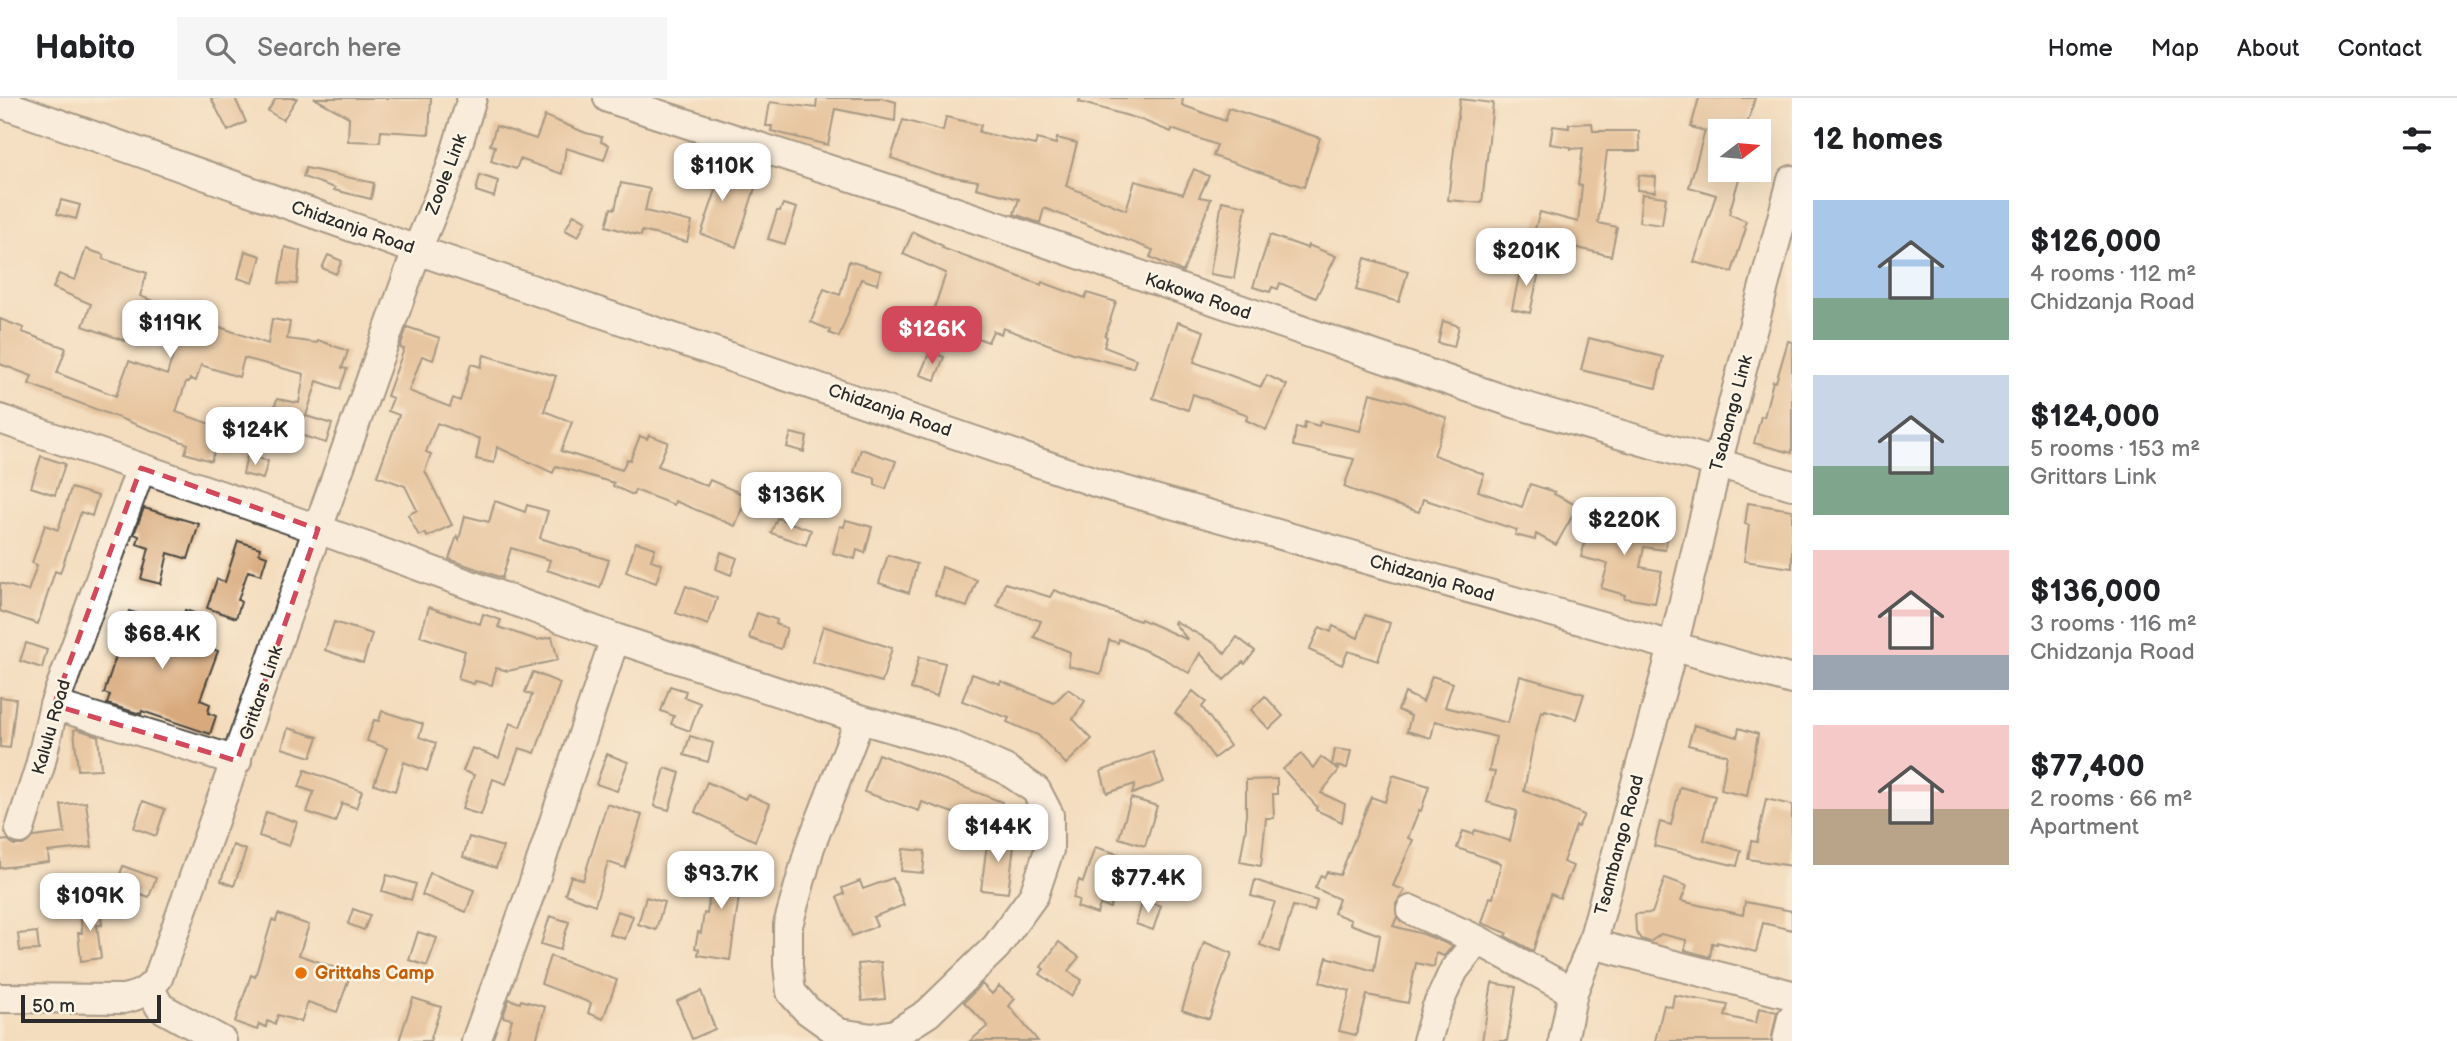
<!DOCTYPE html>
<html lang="en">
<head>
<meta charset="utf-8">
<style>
	:root { --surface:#fff; --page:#f6f6f6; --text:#202124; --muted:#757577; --line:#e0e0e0; --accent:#d1495b }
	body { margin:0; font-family:"Balsamiq Sans",sans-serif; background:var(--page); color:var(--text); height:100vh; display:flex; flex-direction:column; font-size:26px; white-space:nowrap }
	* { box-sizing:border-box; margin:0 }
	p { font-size:23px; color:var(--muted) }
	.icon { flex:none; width:38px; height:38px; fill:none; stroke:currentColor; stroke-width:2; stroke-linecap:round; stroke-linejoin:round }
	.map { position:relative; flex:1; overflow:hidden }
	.sheet { display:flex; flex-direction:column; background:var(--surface); width:665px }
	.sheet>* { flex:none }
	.needle { width:46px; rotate:74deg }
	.tools { position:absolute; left:1708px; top:21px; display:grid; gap:14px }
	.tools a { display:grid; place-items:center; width:63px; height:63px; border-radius:0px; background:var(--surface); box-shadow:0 7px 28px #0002; font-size:35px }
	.scale { position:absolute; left:21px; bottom:18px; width:140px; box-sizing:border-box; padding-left:7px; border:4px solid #2b2b2b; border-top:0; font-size:19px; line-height:24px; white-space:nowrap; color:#2b2b2b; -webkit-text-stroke:5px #fcf5e5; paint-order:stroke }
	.price { position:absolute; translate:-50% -60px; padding:0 16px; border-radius:14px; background:#fff; color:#222; font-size:23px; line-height:46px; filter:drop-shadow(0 2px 4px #0008) }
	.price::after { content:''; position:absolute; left:50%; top:42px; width:21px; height:16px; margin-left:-10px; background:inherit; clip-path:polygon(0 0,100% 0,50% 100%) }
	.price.selected { background:var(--accent); color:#fff }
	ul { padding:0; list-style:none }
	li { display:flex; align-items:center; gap:21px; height:175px; padding:0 21px }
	li span { display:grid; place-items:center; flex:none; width:196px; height:140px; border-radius:0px; color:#555 }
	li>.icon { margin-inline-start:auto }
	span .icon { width:84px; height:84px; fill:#fffc; stroke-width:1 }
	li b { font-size:30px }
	h2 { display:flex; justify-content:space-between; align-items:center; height:84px; padding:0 21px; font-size:30px }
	header { display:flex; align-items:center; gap:42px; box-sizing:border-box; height:98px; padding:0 35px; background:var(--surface); border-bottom:2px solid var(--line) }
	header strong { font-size:33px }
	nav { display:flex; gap:38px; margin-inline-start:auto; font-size:24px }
	.search { width:490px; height:63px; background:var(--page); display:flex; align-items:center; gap:18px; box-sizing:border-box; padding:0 24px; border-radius:0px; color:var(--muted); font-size:26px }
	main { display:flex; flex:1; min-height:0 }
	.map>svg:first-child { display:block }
	.building { fill:#d8a97b }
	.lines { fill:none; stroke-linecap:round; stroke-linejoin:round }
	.minor-casing { stroke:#494641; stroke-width:32 }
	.minor { stroke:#fff; stroke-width:28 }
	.marked { fill:none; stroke:#d1495b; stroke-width:5; stroke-dasharray:14 9; stroke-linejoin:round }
	.food-dot { fill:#e8710a; stroke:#fcf5e5; stroke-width:2.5 }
	.labels { text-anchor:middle; stroke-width:5; stroke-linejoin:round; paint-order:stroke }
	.street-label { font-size:18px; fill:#2b2b2b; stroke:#fcf5e5 }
	.food-label { font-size:18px; font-weight:bold; fill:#c56008; stroke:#fcf5e5; text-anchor:start }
</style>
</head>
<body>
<header>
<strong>Habito</strong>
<div class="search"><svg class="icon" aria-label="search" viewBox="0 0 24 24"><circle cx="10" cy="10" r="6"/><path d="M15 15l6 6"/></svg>Search here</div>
<nav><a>Home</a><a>Map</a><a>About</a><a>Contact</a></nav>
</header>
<main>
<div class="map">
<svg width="1792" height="943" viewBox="0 0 1792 943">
	<rect width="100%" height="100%" fill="#fcf5e5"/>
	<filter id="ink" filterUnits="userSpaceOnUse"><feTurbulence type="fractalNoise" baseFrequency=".0143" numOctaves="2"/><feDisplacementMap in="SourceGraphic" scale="14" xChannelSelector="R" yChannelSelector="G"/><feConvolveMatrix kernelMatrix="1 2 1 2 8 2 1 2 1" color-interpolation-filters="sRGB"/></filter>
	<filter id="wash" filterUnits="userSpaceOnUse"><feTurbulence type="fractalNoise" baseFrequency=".00686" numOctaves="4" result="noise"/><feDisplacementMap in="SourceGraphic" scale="28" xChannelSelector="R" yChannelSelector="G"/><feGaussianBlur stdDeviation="1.57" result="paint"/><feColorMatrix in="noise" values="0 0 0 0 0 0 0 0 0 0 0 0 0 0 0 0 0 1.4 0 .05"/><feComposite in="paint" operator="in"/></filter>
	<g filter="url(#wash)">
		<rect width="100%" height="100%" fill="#f4ddbe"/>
		<g id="blocks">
			<!-- building -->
			<path class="building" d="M211 0H235L246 24 228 33Z
				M276 0H297L283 22 268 13Z
				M314 0H431L429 36 381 33 380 44 348 43 349 19Z
				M817 0H881L896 4 895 23 835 11 828 47 771 33 772 28H766L770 4 816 10Z
				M1080 0H1183L1182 7 1225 23 1229 10 1320 40 1304 89 1213 58 1217 47 1172 31 1171 34 1139 21 1079 4Z
				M1699 0H1755L1745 33H1720V72H1735L1733 79 1739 81 1729 116 1746 123 1744 129 1746 130 1732 174 1694 164 1716 97 1689 89 1705 33 1691 29Z
				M1460 1 1493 5 1482 105 1448 102Z
				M545 18 586 35 602 39 601 44 609 47 604 62 566 50 562 76 520 61 516 71 491 63 495 48 490 47 496 28 536 41Z
				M946 19 981 27 979 34 1035 47 1037 41 1056 46 1057 40 1077 45 1066 88 1126 112 1135 83 1183 96 1194 71 1209 78 1199 99 1211 101 1183 174 1150 159 1153 152 1044 110 1040 125 1014 116 1019 101 976 90 978 83 936 76 891 60 903 22 943 33Z
				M1592 25 1593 33H1639L1640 53H1607L1598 125 1617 129 1611 158 1574 149 1575 145 1534 134 1540 114 1578 124 1582 88 1578 87 1583 50 1571 51V49L1550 46 1553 28 1569 30V26Z
				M681 64 756 87 736 149 701 136 716 92 677 78Z
				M306 70 374 85 371 101 334 92 335 90 303 79Z
				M480 77 498 83 494 99 476 93Z
				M1639 77 1656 79 1655 94 1637 92Z
				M621 85 650 91 645 113 692 124 687 144 642 133 641 138 606 128 611 110 615 111Z
				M1642 96 1666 99 1662 127 1639 124Z
				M61 102 80 107 76 121 57 116Z
				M1222 103 1246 108 1234 180 1210 176Z
				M783 106 797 110 785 146 768 141 777 113H780Z
				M574 116 586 123 578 139 565 132Z
				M913 134 943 148 942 150 1041 187 1042 184 1085 200 1087 195 1116 204 1105 238 1107 239 1104 249 1136 261 1133 270 1073 255 1003 230 1001 236 993 233 988 244 975 239 979 227 934 211 946 175 903 156Z
				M1270 137 1307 150 1308 147 1336 158 1316 200 1280 185 1278 191 1272 189 1270 194 1253 189Z
				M285 149 300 153 297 186 279 185Z
				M86 151 104 157 103 161 147 175 140 198 197 221 268 246 272 221 290 224 287 241 317 245 318 242 348 253 342 270 347 271 340 291 317 283 306 318 332 326 326 345 300 337 298 345 279 339 281 334 268 330 277 301 299 305 304 276 244 260 239 279 201 267 196 283 190 281 189 284H186L176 314 222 330 211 363 185 355 188 346 29 286 32 278 0 266V221L24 230 22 234 66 250 57 275 116 298 129 263 167 277 179 237 134 219 125 243 83 228 91 206 53 190 59 176 75 182Z
				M245 153 261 158 253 185 238 180Z
				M328 157 342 163 336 176 322 170Z
				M1365 160 1408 173 1399 204 1356 192Z
				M849 163 881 173 877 186 861 181 839 239 829 235 830 232 811 224 824 191 840 197Z
				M1522 164 1540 169 1530 215 1512 211Z
				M1443 223 1459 228 1454 249 1438 245Z
				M1178 224 1204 233 1194 264 1261 289 1267 277 1287 287 1266 332 1246 322 1248 317 1193 296 1188 312 1153 300Z
				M407 229 440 240 433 262 422 258 409 293 450 309 453 300 460 303 471 266 481 269 484 257 556 278 544 313 572 324 561 353 622 372 627 361 630 362 640 338 647 341 649 337 668 344 658 368 707 388 710 382 747 398 735 428 675 403 674 407 635 392 633 397 613 388 614 385 556 368 553 375 497 349 494 365 476 361 480 341 437 325 426 354 431 356 425 373 452 427 427 439 425 435 419 438 408 417 417 412 405 388 377 378 399 317 388 313 393 300 387 298 404 251 400 250Z
				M1589 240 1663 259 1656 290 1581 272Z
				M1788 243 1792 244V355L1754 345 1761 318 1764 319 1773 283 1776 284Z
				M930 253 944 259 935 282 920 277Z
				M1370 295 1405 304 1447 320 1434 357 1484 376 1478 393 1522 409 1530 386 1555 394 1554 396 1578 408 1556 447 1536 436 1535 442 1515 437 1517 432 1423 401 1419 414 1365 397 1344 389 1354 361 1293 348 1296 329 1304 331 1305 324 1319 328 1320 324 1360 333Z
				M791 335 807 339 804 354 787 349Z
				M861 351 896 363 886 391 875 387V380L854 374Z
				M247 357 268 363 263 381 243 376Z
				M41 358 65 366 55 397 31 389Z
				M71 390 98 398 92 418 81 414 60 475 55 473 38 526 0 513V485L28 493 37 467 32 465 45 427 58 432Z
				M495 403 525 414 527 407 548 413 540 440 609 462 600 490 547 472 550 462 511 450 502 480 449 461 457 438 459 442 465 418 489 424Z
				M1748 405 1792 412V470L1744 463 1749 427 1745 426Z
				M144 410 199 426 188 461 168 455 161 486 141 481 149 450 137 446 139 438 134 436Z
				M1593 415 1667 437 1665 452 1644 449 1640 469 1662 473 1655 505 1624 500 1625 497 1601 490 1608 466 1581 459Z
				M777 420 811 432 806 447 771 435Z
				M846 422 872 429 865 455 857 452 855 461 833 455 840 428 844 429Z
				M238 443 260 450 259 455 267 458 261 477 248 473 238 502 241 504 236 520 207 510 217 481 225 484Z
				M636 444 655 450 651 462 662 466 656 485 626 474Z
				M721 454 737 460 731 477 716 471Z
				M888 457 917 466 909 495 879 485Z
				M942 469 977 482 967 509 935 497Z
				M1005 485 1050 499 1054 492 1100 510 1140 523 1141 521 1188 542 1174 525 1175 523 1217 547 1225 556 1237 539 1255 553 1245 566 1243 564 1224 582 1200 555 1189 575 1162 560 1119 541 1118 545 1109 542 1101 576 1068 568 1070 554 1034 539 1041 523 997 508Z
				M686 488 717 500 708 527 676 515Z
				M429 509 480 526 483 516 501 522 498 529 537 542 552 539 558 562 508 573 496 570 492 587 475 583 474 586 458 581 465 553 420 538Z
				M185 512 200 517 192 543 218 553 200 602 210 606 208 615 216 618 210 636 142 613 141 616 107 606 110 597 104 595 120 546 117 545 129 513 180 529Z
				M757 515 777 522 776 526 787 530 781 551 749 540Z
				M1365 517 1390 525 1378 563 1348 553 1342 567 1309 552 1320 529 1331 534 1333 528 1358 540Z
				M334 524 372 536 363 565 325 552Z
				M823 528 892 550 882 584 812 564Z
				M26 545 47 552 42 570 20 563Z
				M919 559 945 565 937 598 911 591Z
				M533 574 560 585 535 655 519 650 506 686 493 681 481 717 462 711 474 677 463 673 472 650 499 660 510 625 520 629 532 597 525 594Z
				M972 576 1000 586 1001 583 1054 605 1068 591 1085 603 1073 621 1092 641 1066 666 1038 637 1007 624 1009 620 962 603Z
				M1432 578 1453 585 1445 609 1508 625 1520 578 1584 596 1576 621 1545 612 1544 614 1541 613 1533 646 1524 693 1553 703 1584 717 1578 729 1576 728 1563 764 1573 768 1560 800 1551 796 1533 853 1505 838 1507 835 1482 825 1490 799 1493 800 1501 765 1457 750 1463 733 1473 736 1475 732 1510 743 1517 713 1487 704 1495 674 1489 673 1496 639 1435 623 1431 640 1407 633 1411 618 1398 612 1405 595 1423 604Z
				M670 588 686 593 684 599 700 605 690 633 671 626 674 618 661 613Z
				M1193 593 1206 604 1202 609 1230 648 1214 660 1191 628 1175 615Z
				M1265 598 1283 618 1269 631 1251 612Z
				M0 599 16 601 10 650 0 649Z
				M382 613 423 626 419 639 436 645 427 673 404 664 395 693 374 686 387 650 367 643 374 622 379 623Z
				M1694 627 1737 639 1739 630 1758 636 1747 698 1721 692 1727 657 1688 647Z
				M288 630 318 639 311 659 282 650Z
				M77 631 98 638 101 671 78 672 74 632Z
				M690 638 713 645 708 664 684 657Z
				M1335 651 1351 653 1347 670 1334 668 1339 672 1321 695 1345 706 1342 724 1316 712 1317 709 1283 671 1301 656 1313 670 1321 659 1332 667Z
				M1153 654 1164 684 1132 696 1135 686 1107 695 1101 673Z
				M607 656 628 664 617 693 596 686Z
				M878 656 1002 704 993 729 922 704 919 713 864 694Z
				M665 670 680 675 669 712 654 708Z
				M305 672 362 693 356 710 342 705 335 724 307 714 314 694 299 689Z
				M1393 677 1429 688 1421 713 1419 712 1408 740 1413 742 1393 788 1405 792 1396 806 1397 819 1393 828 1423 836 1452 848 1444 858 1436 855 1434 869 1416 865 1408 905 1367 897 1356 937 1339 933 1350 893 1320 884 1327 859 1374 873 1380 837 1350 826 1351 822 1334 815 1339 801 1315 790 1321 777 1324 779 1327 774 1340 777 1371 699 1385 704Z
				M1277 681V696H1273L1274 720H1266L1261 768 1240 764 1246 729V682Z
				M707 684 745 701 748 696 770 706 755 743 695 714Z
				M1680 689 1715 698 1704 742 1741 753 1737 768 1654 748 1660 724 1671 727Z
				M1131 700 1157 708 1145 748 1119 740Z
				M1766 701 1792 707V768L1748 761 1751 743 1757 744Z
				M143 703 165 711 156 738 134 730Z
				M86 704 92 749 48 754 49 764 0 770V743L8 742 14 747H23L34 739 65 735 61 707Z
				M607 706 642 717 625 770 608 764 595 807 565 796 571 778 583 782Z
				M266 714 297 724 289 748 259 738Z
				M988 737 1015 740 1008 795 981 792Z
				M469 739 503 749 496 770 463 759Z
				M233 747 246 752 234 788 221 783Z
				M1095 749 1118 756 1107 790 1116 793 1110 810 1100 807 1097 816 1077 809 1079 802 1073 800 1079 782 1083 784Z
				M903 751 925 753 923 775 901 773Z
				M719 760 744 763 730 862 698 857 699 851 695 850 698 834 701 835 704 815 707 816 712 778H717Z
				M123 768 156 780 149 799 116 787Z
				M430 775 474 792 466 814 422 797Z
				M387 777 416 786 411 802 382 793Z
				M893 780 904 807 873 819 877 828 852 838 837 799 844 796 842 790 860 783 863 791Z
				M1665 780 1687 788 1681 803 1743 817 1745 804 1792 813V832L1763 825 1756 854 1717 844V846L1712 845 1710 859 1685 852 1686 842 1661 836 1650 844 1641 841 1636 834 1635 816 1652 815Z
				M1255 782 1317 803 1314 813 1293 808 1279 854 1260 847 1275 804 1251 798Z
				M646 799 664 804 656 832 638 826Z
				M1143 802 1161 808 1153 832 1136 826Z
				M100 807 102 827H97L101 860 81 863 78 835H82L80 809Z
				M353 811 370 817 364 832 348 826Z
				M617 813 633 818 625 841 609 836Z
				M278 816 309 827 299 857 351 875 337 914 308 904 301 924 278 917 275 926 267 923 266 929 259 926 257 932 235 924 251 877 255 879 272 822 276 823Z
				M550 818 569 824 560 852 541 846Z
				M37 834 39 852 20 853 18 836Z
				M418 834 437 840 427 868 409 862Z
				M1059 844 1079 859 1068 873 1082 882 1071 898 1040 876 1044 871 1041 869Z
				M1204 844 1232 855 1209 921 1182 912Z
				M550 858 617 882 603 921 588 915 591 905 541 886Z
				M881 864 885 901 862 903 858 866Z
				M1492 885 1516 889 1507 943H1482Z
				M982 886 992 896 999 888 1015 901 1009 908 1038 943H970L988 928 964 904Z
				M701 893 715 931 692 941 677 903Z
				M1674 897 1728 907 1725 918 1756 925 1759 910 1777 914 1771 943H1655L1664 907 1672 909Z
				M413 900 441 909 430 943H399Z
				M509 901 520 905 521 902 545 909 536 943H506L512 921 503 919Z"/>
		</g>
	</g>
	<g filter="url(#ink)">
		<use href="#blocks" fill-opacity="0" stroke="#494641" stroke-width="2"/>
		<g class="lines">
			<defs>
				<path id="minor" d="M608 0 892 92 1517 306 1792 387
					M0 5 417 152 1098 385 1792 582
					M0 321 318 431 615 540 860 621 951 647 1005 671 1036 692 1049 717V752L1034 797 996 849 928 915 895 936 872 940 839 935 807 912 791 894 788 867V827L810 749 860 621
					M54 607 237 663
					M20 731 40 668 54 607 141 370
					M1411 812 1478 842 1573 894
					M1592 846 1792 897
					M150 891 160 909 222 943
					M0 900 123 901C139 898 148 893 158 880L417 152 450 72 472 0
					M476 943 531 793 615 540
					M1427 943 1436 911 1454 872 1478 842
					M1563 943 1573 894 1592 846 1673 549 1717 366 1792 82
					M1787 943 1792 920"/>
			</defs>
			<!-- minor casing -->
			<use href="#minor" class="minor-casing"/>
			<!-- minor -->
			<use href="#minor" class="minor"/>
		</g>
	</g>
	<!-- marked area -->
	<path d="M0 0H1792V943H0ZM141 370 318 431 237 663 54 607Z" fill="#f4ddbe" fill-opacity=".55" fill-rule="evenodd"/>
	<path class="marked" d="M141 370 318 431 237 663 54 607Z"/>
	<!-- markers -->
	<circle class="food-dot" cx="301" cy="875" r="7"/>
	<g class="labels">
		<!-- street labels -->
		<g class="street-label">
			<text transform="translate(446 76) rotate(-69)" y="6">Zoole Link</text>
			<text transform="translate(353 129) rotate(19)" y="6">Chidzanja Road</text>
			<text transform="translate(1198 198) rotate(19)" y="6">Kakowa Road</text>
			<text transform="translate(890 312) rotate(19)" y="6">Chidzanja Road</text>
			<text transform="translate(1731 315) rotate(-75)" y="6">Tsabango Link</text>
			<text transform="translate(1432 480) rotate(16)" y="6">Chidzanja Road</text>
			<text transform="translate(261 595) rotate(-71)" y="6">Grittars Link</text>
			<text transform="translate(51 629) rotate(-74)" y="6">Kalulu Road</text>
			<text transform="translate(1619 747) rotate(-75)" y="6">Tsambango Road</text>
		</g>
		<!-- food labels -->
		<g class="food-label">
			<text x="315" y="881">Grittahs Camp</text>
		</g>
	</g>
</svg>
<div class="tools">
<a><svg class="needle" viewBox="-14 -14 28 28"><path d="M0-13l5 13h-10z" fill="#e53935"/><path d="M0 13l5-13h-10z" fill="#757577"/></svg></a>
</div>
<div class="scale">50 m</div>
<b class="price" style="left:722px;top:105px">$110K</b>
<b class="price" style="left:1526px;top:190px">$201K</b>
<b class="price" style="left:170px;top:262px">$119K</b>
<b class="price selected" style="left:932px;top:268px">$126K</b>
<b class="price" style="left:255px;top:369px">$124K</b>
<b class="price" style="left:791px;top:434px">$136K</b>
<b class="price" style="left:1624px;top:459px">$220K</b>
<b class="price" style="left:162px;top:573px">$68.4K</b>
<b class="price" style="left:998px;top:766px">$144K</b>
<b class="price" style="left:721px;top:813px">$93.7K</b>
<b class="price" style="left:1148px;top:817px">$77.4K</b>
<b class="price" style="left:90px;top:835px">$109K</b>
</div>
<section class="sheet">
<h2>12 homes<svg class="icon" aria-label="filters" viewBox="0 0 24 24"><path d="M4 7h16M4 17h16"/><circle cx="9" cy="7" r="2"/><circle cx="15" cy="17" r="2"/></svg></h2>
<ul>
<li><span style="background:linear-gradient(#a9c7e8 70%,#7fa58c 0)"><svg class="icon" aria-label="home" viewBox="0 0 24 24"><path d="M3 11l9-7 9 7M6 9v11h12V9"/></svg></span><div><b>$126,000</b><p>4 rooms · 112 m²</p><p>Chidzanja Road</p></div></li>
<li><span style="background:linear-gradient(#c9d6e8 65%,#7fa58c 0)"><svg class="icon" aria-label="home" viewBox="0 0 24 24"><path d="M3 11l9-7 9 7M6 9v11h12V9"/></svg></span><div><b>$124,000</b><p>5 rooms · 153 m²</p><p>Grittars Link</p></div></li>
<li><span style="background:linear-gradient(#f6c9c9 75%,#9aa5b1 0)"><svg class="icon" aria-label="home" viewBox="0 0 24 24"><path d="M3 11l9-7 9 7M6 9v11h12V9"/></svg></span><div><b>$136,000</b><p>3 rooms · 116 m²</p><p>Chidzanja Road</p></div></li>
<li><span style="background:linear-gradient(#f6c9c9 60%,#b9a48a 0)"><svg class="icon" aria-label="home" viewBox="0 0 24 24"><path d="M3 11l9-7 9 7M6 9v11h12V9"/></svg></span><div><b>$77,400</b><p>2 rooms · 66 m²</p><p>Apartment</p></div></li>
</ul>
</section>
</main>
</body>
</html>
